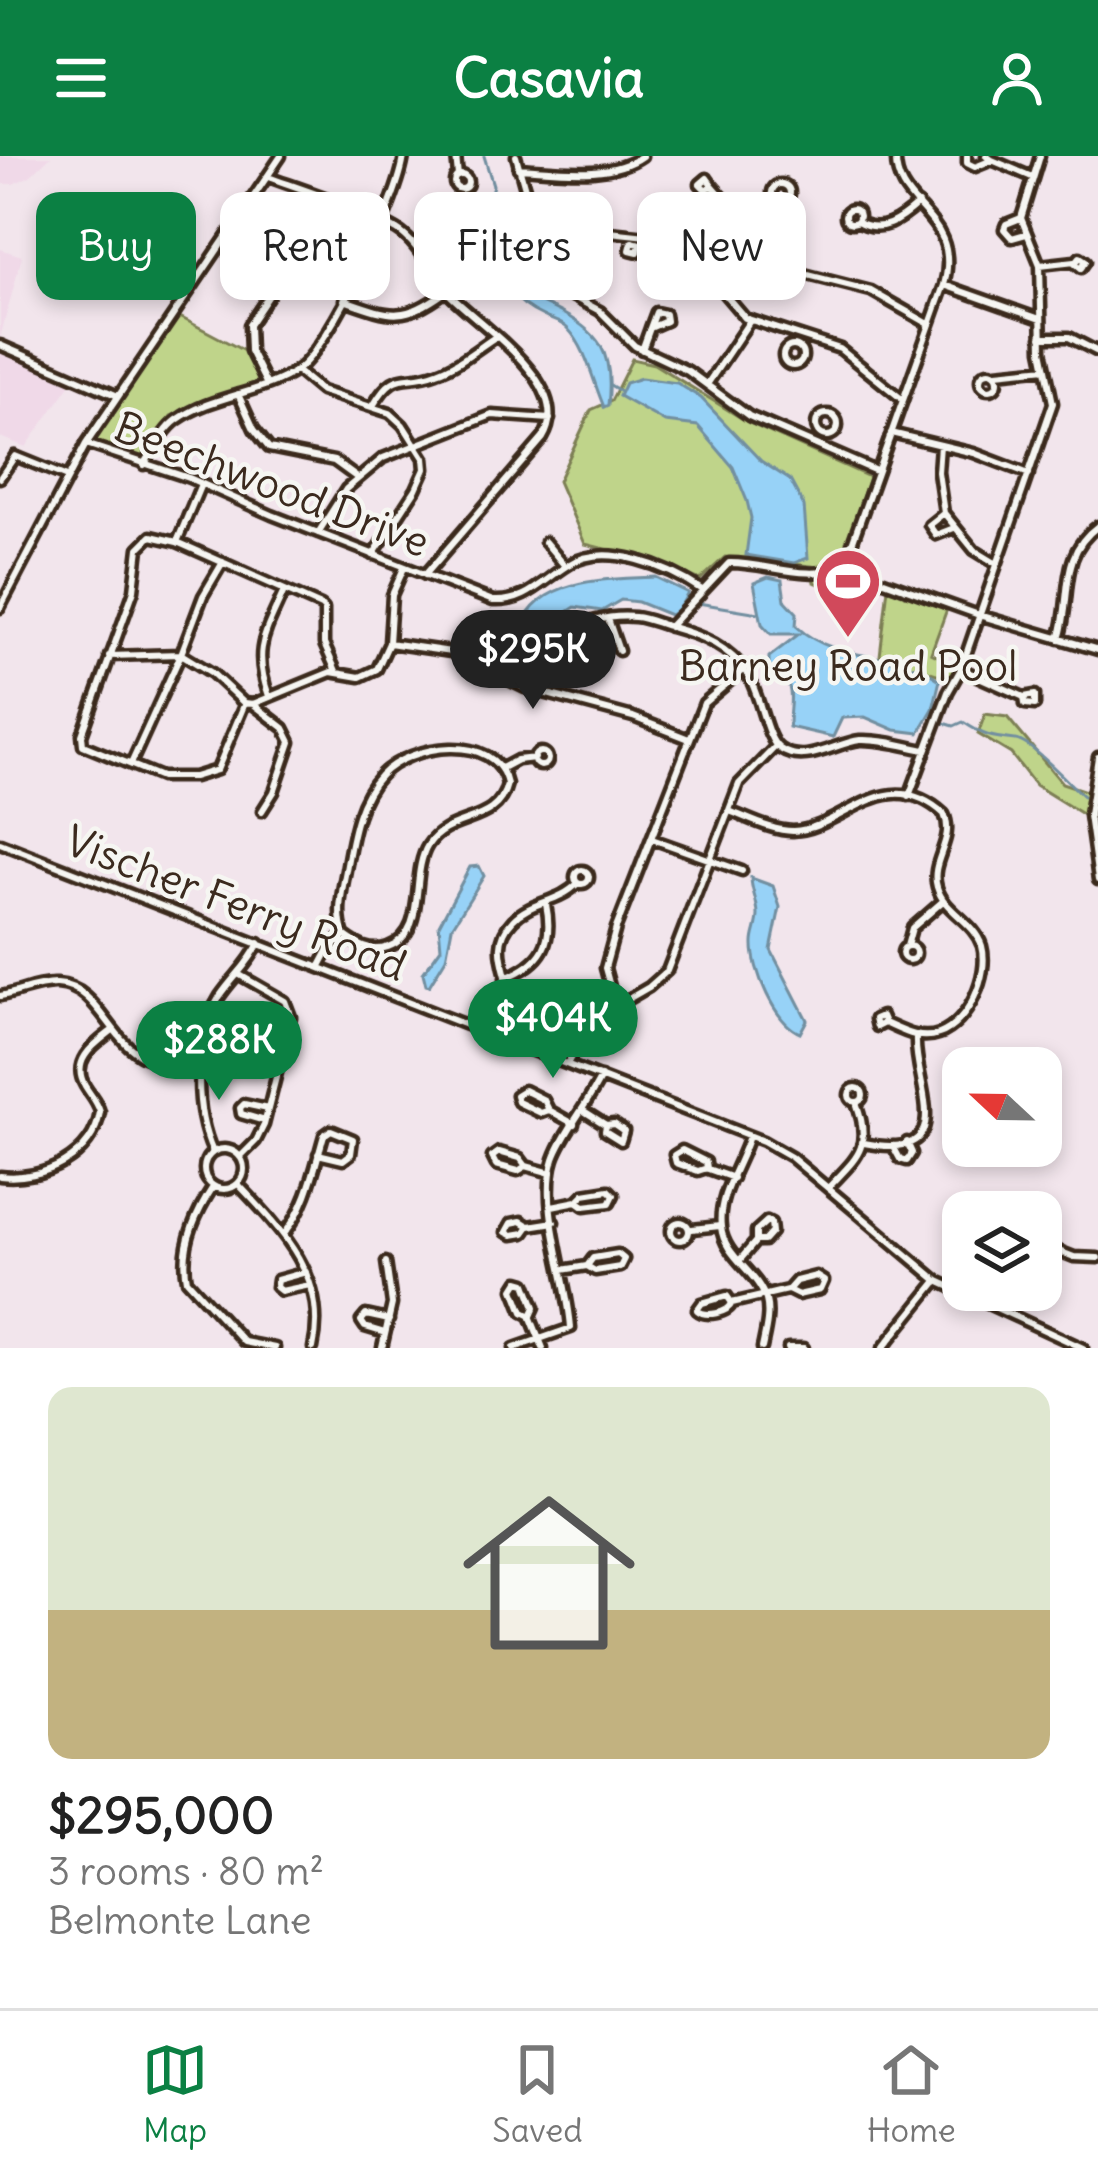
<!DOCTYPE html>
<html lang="en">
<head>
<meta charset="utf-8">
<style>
	:root { --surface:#fff; --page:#f6f6f6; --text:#222; --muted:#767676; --line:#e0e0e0; --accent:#0b8043 }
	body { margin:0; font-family:Delius,sans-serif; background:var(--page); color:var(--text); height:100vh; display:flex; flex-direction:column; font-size:45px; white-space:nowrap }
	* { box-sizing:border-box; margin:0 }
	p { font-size:39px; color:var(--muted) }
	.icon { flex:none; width:66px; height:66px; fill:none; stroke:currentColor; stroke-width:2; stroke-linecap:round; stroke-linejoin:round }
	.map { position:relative; height:1192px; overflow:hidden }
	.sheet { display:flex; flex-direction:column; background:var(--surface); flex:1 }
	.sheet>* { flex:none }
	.banner { position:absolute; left:36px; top:36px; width:1026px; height:108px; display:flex; gap:24px }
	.needle { width:78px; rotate:292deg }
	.controls { position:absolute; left:942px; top:891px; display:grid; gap:24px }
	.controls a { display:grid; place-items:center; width:120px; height:120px; border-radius:24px; background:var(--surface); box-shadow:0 6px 18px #0003; font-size:60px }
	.price { position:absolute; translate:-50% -102px; padding:0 27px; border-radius:42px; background:var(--accent); color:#fff; font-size:39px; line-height:78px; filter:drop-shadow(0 3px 6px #0008) }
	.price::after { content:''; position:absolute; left:50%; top:72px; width:36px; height:27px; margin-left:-18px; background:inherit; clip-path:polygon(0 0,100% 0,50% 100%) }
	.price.active { background:#222; color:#fff }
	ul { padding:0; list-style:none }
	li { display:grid; align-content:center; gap:24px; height:636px; padding:0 48px }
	li span { display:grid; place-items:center; height:372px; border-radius:24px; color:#555 }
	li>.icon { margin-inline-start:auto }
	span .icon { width:216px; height:216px; fill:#fffc; stroke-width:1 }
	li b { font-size:51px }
	.chip { padding:0 42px; border-radius:24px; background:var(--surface); box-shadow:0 6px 18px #0003; font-size:42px; line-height:108px }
	.chip.active { background:var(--accent); color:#fff }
	header { display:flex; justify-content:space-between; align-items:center; height:156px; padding:0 48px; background:var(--accent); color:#fff; font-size:54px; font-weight:800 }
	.tabs { display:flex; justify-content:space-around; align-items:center; height:168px; border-top:3px solid var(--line); background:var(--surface); font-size:33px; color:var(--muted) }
	.tabs a { display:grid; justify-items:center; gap:6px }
	.tabs .active { color:var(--accent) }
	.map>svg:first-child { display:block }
	.built { fill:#f0d9e8 }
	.green { fill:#bfd48a; stroke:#7d7f54; stroke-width:3 }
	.water { fill:#97d2f7; stroke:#728fa0; stroke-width:3 }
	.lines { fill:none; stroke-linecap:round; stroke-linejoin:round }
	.stream { stroke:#728fa0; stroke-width:3 }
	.minor-casing { stroke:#3b2a1e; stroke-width:15 }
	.minor { stroke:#f6f6f2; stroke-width:6 }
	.labels { text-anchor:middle; stroke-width:9; stroke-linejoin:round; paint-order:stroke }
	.street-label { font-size:42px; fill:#3b2a1e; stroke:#f6f6f2 }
	.poi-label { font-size:42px; fill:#3b2a1e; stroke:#f6f6f2 }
</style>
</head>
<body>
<header><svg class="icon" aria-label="menu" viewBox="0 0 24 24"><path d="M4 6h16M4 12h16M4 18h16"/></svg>Casavia<svg class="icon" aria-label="person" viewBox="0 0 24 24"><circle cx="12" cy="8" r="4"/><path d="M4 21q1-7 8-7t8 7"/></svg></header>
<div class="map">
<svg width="1098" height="1192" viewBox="0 0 1098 1192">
	<rect width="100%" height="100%" fill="#f2e5ec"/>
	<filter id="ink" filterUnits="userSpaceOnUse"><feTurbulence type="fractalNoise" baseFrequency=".00833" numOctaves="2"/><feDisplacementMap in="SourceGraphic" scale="24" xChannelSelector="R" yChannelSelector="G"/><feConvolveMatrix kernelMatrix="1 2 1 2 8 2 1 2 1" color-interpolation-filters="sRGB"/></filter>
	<g filter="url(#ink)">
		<!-- built -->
		<path class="built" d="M0 0H51L30 20 13 28H0Z
			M0 93 22 100 0 182Z
			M0 185 78 218 26 291 0 281Z"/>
		<!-- green -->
		<path class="green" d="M176 159 246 196 259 225 171 260 141 305 91 288Z
			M632 203 654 208 749 267 869 321 842 402 843 435 814 426 812 410 725 401 700 424 661 407 585 388 558 325 591 254 611 245Z
			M888 431 947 453 931 497 958 510 952 523 880 500Z
			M985 558 1007 561 1062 627 1098 639V668L1035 629 1011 598 978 578Z"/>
		<!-- water -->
		<path class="water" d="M502 94 511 95C513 107 512 122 520 132 527 142 542 147 552 152 601 175 614 197 608 249L604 251C593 226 587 193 568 173 561 165 552 165 543 160 516 148 495 124 502 94Z
			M641 222 677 227 701 242 761 305 790 324 804 350 808 402 794 407 746 399 751 362 747 345 733 311 698 270 665 266 619 240 625 227Z
			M655 421 688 437 679 453 670 459 638 446 621 444 602 455 575 451 525 484 517 483C532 420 601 424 655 421Z
			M768 421 782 424 785 444 797 457 796 470C839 510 895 492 940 524L933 553 919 577 895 574 865 561 842 562 833 581 789 571C789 538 799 531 769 510V501L799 478H771L762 468 754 427Z
			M479 710 484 720 452 771 446 802 429 830 426 829 423 817 441 792 439 769 470 711Z
			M751 722 773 730 780 751 771 794 807 864 800 877C775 867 752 813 753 787 753 778 758 769 758 759 758 746 751 734 751 722Z"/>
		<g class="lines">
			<!-- stream -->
			<path class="stream" d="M484 0 493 29 488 48 508 93
				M610 229 620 235
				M698 447 759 457
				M944 567 954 570 963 566C986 581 990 581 1016 584 1031 586 1069 627 1083 640"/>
			<defs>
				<path id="minor" d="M456 0 458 20
					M516 0 535 68 534 110 540 123 600 155 635 190 688 215 749 260 876 315
					M967 0V7L975 11 992 4 986 0
					M992 4 1032 21
					M518 12C556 14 610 23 642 0
					M454 26a7 7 0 1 1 14 0a7 7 0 1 1-14 0Z
					M268 21C310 36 358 51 397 74 420 88 431 119 449 138 481 171 575 229 543 282L425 419
					M707 22 712 29 706 34 700 28Z
					M772 37a9 9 0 1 1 18 0a9 9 0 1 1-18 0Z
					M712 29 781 107 804 118 871 135 929 168
					M845 60a7 7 0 1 1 14 0a7 7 0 1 1-14 0Z
					M857 65C881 79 900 64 918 48
					M535 68 656 81 671 86 699 108 745 162 840 193 903 244
					M1026 78 1012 82 1004 73 1006 68 1021 62 1040 0
					M632 86 640 88 638 96 630 94Z
					M1080 101 1086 105 1081 112 1075 107Z
					M700 108 774 43
					M1040 109 1075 105
					M944 129 1040 163
					M344 144C392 161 403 166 445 136
					M656 156 665 158 666 165 650 172Z
					M1041 181H1069L1098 196
					M0 189 118 240
					M783 200a10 10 0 1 1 20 0a10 10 0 1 1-20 0Z
					M642 194 650 172
					M297 215 321 235 390 257 403 269 424 302 425 313 416 333 373 399
					M980 225a9 9 0 1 1 18 0a9 9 0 1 1-18 0Z
					M997 217 1046 212
					M266 227 250 195 249 169 332 46
					M708 227 749 166
					M238 238 254 273 269 292 334 305 356 321
					M373 250C396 210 404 229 437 216 458 209 477 193 495 181
					M816 269a11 11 0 1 1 22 0a11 11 0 1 1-22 0Z
					M891 277 974 297 1029 318
					M86 288 189 322 272 359 493 445C526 447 542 425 568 409 606 385 668 411 702 434
					M940 289 938 316 944 357 929 369 936 379 954 372
					M144 309C154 294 163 274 177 264 212 239 262 238 297 214 330 191 400 40 404 0
					M0 322 15 300 67 321
					M944 357 974 394 997 408
					M318 377 346 333 383 302 492 259 550 263
					M177 386 201 328
					M545 386 565 410
					M845 411 979 459 1098 494
					M0 452 86 288 281 0
					M608 463 619 495
					M669 471 729 407C765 406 809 427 844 410L944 129C963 58 893 54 896 0
					M1059 483C1073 441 1057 400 1098 370
					M389 487 451 496 525 532 633 561 689 583
					M109 500 181 498 212 517 244 547
					M961 513 1024 541 1035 539V549L1025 548 1024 541
					M336 515 324 488V453L321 450 177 386 151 380 139 392 134 434 82 579 83 589 161 621H194L217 614 245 547 253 548 331 516 360 521 377 513 389 487 392 439 404 412
					M503 521C539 489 584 456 635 461 647 462 659 468 671 471 703 480 729 490 747 518 761 539 765 583 780 593 805 610 835 587 860 584 881 583 905 590 925 594
					M269 540C252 493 265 478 284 435
					M253 548 284 572 291 586 274 636 262 655
					M534 603a7 7 0 1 1 14 0a7 7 0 1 1-14 0Z
					M1098 601 1089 659 1098 724
					M131 608 181 498 203 440 223 406
					M502 612 517 604 535 602
					M909 640 948 536 961 513 1053 247 1042 194 1040 109 1021 62
					M729 655C748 662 772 675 793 675 844 673 885 605 944 658 956 684 929 705 937 731 944 756 974 765 982 790 990 819 968 868 939 878 920 885 903 875 885 867
					M652 683 742 715
					M0 687 763 985 791 1001 938 1125 1083 1192
					M575 721a7 7 0 1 1 14 0a7 7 0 1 1-14 0Z
					M907 790 912 772 943 745
					M902 797a7 7 0 1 1 14 0a7 7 0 1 1-14 0Z
					M320 810 329 793 344 779C336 757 342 736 346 714 352 681 357 644 381 619 410 588 496 575 507 628 497 671 449 657 428 689 409 719 429 776 388 791 371 797 357 789 344 779
					M238 818 285 845 291 861 264 969 256 985 240 1001
					M505 822C543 807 554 787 546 748
					M0 840C19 837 38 827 57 828 98 830 109 884 144 901 161 908 183 909 201 911
					M615 849 605 812 616 772 704 547 744 513
					M882 860 885 867 877 871 875 863Z
					M502 882C506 870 511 859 511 845 509 816 488 790 513 764 531 745 559 747 578 727
					M281 907 248 898 241 889 248 885 284 893
					M567 908 592 864 649 831 667 815 739 628 775 591
					M849 939a7 7 0 1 1 14 0a7 7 0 1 1-14 0Z
					M524 934 544 944 549 954 541 957 518 946 516 939Z
					M549 954 574 968
					M584 955 606 969
					M265 965 241 958 240 952 244 948 268 953
					M614 968 624 975 621 985 605 975 606 969Z
					M749 980C740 1009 717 1040 721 1071 724 1101 758 1116 766 1144 770 1159 765 1177 762 1192
					M864 987C963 1007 913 927 916 882
					M893 990 900 1003 907 1005 912 997 907 986
					M204 1013a20 20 0 1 1 40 0a20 20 0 1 1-40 0Z
					M682 994 706 1006 707 1012 698 1015 676 1007 674 999Z
					M213 996C193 951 194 882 220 840 233 821 249 808 259 787
					M499 996 520 1002 526 1010 518 1015 496 1009 492 1001Z
					M526 1010 551 1017
					M708 1013 733 1022
					M0 1020C43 1025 93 1001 100 956 97 945 91 940 85 930 70 904 95 888 113 874
					M238 1028C282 1074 329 1122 313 1192
					M213 1031C196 1057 180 1091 187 1124L244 1186 275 1192
					M828 1032C857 1001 872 993 857 949
					M609 1034 614 1039 610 1047 584 1050 577 1045 584 1038Z
					M552 1050 577 1045
					M968 1056H978
					M521 1065 529 1070 524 1077 512 1079 506 1076 511 1067Z
					M767 1065 771 1067 772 1076 764 1085H756V1075Z
					M671 1075a9 9 0 1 1 18 0a9 9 0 1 1-18 0Z
					M529 1070 554 1066
					M692 1073 720 1070
					M285 1077C308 1048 314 1013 324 979L331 974 353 983 351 998 343 1004 318 998
					M1041 1088 1074 1101 1098 1102
					M618 1098 624 1103 620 1111 595 1115 587 1110 593 1102Z
					M739 1105 756 1085
					M562 1114 587 1110
					M306 1116 277 1124 276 1131 281 1135 310 1129
					M816 1120 824 1125 820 1134 798 1139 788 1134 796 1125Z
					M519 1125 526 1127 535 1151 531 1160 523 1156 514 1133Z
					M727 1140 732 1147C728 1157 706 1162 697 1154L702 1147Z
					M732 1147 787 1134
					M531 1162 543 1192
					M385 1177 365 1171 361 1165 366 1159 389 1164
					M382 1192 392 1148 386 1106
					M514 1192 571 1172C568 1123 539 1050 554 1003 563 977 588 948 601 921
					M788 1192H804
					M883 1192 937 1125"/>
			</defs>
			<!-- minor casing -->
			<use href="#minor" class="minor-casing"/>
			<!-- minor -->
			<use href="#minor" class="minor"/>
		</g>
	</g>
	<!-- icons -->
	<defs>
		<symbol id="stadium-pin" viewBox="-11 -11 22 30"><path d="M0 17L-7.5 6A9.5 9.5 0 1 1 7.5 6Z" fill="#d1495b" stroke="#f6f6f2"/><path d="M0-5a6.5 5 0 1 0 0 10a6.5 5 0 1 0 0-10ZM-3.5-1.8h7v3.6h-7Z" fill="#fff"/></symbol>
	</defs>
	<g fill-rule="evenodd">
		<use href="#stadium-pin" x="810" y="387" width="76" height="104"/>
	</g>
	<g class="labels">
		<!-- street labels -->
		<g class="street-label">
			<text transform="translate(272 328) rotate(21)" y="15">Beechwood Drive</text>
			<text transform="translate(236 747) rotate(21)" y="15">Vischer Ferry Road</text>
		</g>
		<!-- poi labels -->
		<g class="poi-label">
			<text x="848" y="525">Barney Road Pool</text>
		</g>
	</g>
</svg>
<div class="controls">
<a><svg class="needle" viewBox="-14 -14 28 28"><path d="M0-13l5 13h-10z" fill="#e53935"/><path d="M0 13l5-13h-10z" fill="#767676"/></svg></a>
<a><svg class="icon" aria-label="layers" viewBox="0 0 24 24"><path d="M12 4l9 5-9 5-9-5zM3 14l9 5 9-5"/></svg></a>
</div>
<b class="price active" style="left:533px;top:556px">$295K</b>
<b class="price" style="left:553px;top:925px">$404K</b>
<b class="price" style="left:219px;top:947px">$288K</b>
<div class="banner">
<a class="chip active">Buy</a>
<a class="chip">Rent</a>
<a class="chip">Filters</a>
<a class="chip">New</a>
</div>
</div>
<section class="sheet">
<ul>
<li><span style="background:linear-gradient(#dfe7d0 60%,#c2b280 0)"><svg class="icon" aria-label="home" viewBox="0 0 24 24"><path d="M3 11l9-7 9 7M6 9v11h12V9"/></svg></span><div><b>$295,000</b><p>3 rooms · 80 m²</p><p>Belmonte Lane</p></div></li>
</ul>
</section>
<nav class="tabs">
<a class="active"><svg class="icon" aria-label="map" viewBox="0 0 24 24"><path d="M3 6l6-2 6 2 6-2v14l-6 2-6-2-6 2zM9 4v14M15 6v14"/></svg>Map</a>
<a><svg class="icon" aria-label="saved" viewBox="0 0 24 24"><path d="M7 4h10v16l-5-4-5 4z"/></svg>Saved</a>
<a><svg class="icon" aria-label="home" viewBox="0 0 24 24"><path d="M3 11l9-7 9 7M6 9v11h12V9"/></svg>Home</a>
</nav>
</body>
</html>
